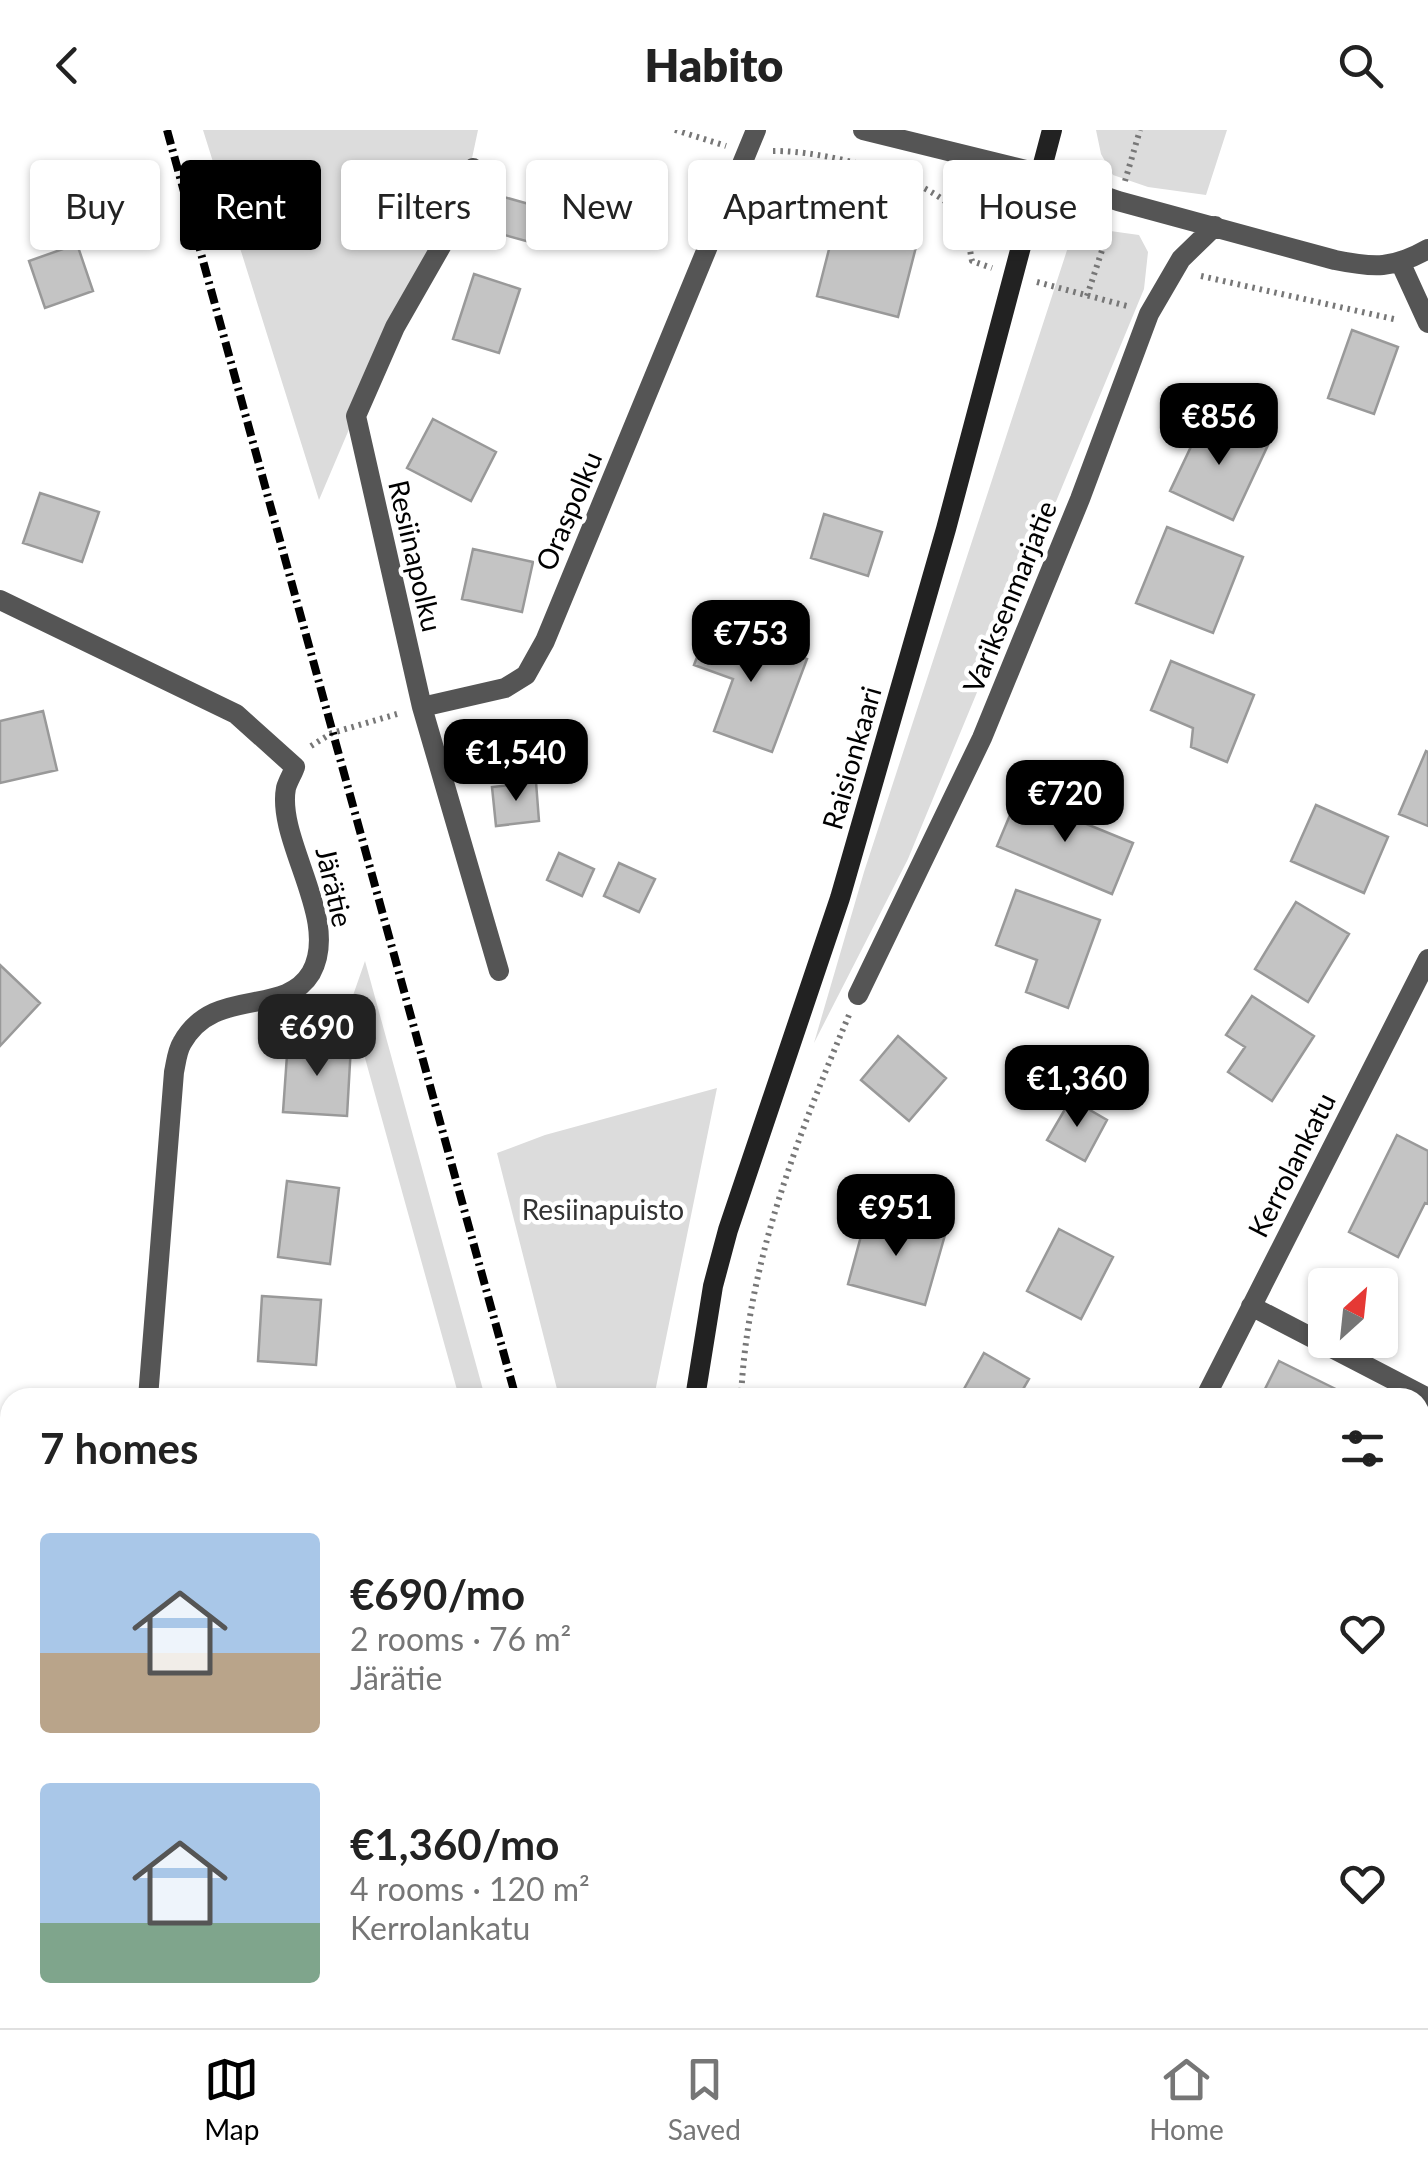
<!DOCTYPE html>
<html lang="en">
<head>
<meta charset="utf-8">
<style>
	:root { --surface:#fff; --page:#f2f2f2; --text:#222; --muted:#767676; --line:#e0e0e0; --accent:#000 }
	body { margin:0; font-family:Lato,sans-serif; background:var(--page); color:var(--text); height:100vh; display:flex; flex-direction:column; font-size:38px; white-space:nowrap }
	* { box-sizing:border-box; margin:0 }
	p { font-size:32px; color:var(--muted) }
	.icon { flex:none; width:55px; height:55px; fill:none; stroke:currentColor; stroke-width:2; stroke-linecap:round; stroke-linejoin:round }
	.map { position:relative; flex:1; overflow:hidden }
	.sheet { position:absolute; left:0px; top:1258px; width:1430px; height:642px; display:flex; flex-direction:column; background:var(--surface); border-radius:30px 30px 0 0; box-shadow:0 2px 8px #0004 }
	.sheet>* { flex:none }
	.guide { position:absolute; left:30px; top:30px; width:1370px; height:90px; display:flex; gap:20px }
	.needle { width:65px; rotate:27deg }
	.controls { position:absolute; left:1308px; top:1138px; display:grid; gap:20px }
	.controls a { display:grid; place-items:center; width:90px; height:90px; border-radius:10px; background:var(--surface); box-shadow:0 2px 8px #0004; font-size:50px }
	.price { position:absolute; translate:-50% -85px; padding:0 22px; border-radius:20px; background:var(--accent); color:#fff; font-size:32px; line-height:65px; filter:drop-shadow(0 2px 5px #0008) }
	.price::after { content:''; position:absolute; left:50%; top:60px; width:30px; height:22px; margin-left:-15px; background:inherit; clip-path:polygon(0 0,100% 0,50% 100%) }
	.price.active { background:#222; color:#fff }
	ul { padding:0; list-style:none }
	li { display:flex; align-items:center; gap:30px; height:250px; padding:0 40px }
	li span { display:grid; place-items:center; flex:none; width:280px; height:200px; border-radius:10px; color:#555 }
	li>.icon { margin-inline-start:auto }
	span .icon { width:120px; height:120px; fill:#fffc; stroke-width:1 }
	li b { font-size:42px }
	h2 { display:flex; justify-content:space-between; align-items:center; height:120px; padding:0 40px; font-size:42px }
	.tag { padding:0 35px; border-radius:10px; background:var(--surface); box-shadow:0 2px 8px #0004; font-size:35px; line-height:90px }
	.tag.active { background:var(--accent); color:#fff }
	header { display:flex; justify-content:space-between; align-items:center; height:130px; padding:0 40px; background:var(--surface); font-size:45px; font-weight:800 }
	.tabs { display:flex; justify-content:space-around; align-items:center; height:140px; border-top:2px solid var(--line); background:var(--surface); font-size:28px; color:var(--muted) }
	.tabs a { display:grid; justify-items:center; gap:5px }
	.tabs .active { color:var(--accent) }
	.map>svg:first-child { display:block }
	.green { fill:#dcdcdc }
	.building { fill:#c4c4c4; stroke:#999; stroke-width:2.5 }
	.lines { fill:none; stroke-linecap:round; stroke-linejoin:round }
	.path { stroke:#777; stroke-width:6; stroke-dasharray:2.5 5; stroke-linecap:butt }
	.street { stroke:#555; stroke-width:20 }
	.secondary { stroke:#222; stroke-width:20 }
	.rail { stroke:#000; stroke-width:8; stroke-dasharray:15 5 2.5 5; stroke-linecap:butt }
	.labels { text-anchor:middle; stroke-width:9; stroke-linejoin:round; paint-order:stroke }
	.street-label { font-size:28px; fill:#000; stroke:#fff }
	.park-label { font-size:28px; fill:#333; stroke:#fff }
</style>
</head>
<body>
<header><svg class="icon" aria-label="back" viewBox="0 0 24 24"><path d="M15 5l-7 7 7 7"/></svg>Habito<svg class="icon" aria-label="search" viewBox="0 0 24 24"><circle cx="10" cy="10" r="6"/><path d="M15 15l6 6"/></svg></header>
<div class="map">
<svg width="1428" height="1898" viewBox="0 0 1428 1898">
	<rect width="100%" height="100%" fill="#fff"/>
	<!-- green -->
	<path class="green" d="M203 0H478L457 99 364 264 319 370Z
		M1096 0H1227L1206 65 1148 57 1113 45 1101 24Z
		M1096 99 1139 105 1148 122 1144 159 908 729 814 913 864 742 1070 111Z
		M365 831 485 1267H459L350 874Z
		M717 958 654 1267H559L497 1023 545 1005Z
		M881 1890H1301L1316 1898H886Z"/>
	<!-- building -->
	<path class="building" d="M486 62 554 81 544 116 476 97Z
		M835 96 916 117 898 187 817 166Z
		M77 114 93 161 45 178 29 131Z
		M474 144 520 159 499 223 453 209Z
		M1352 200 1398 217 1374 284 1328 268Z
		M1206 285 1268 315 1233 390 1170 361Z
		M433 289 496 322 471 371 407 338Z
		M40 363 99 382 82 432 23 413Z
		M824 384 882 402 868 446 811 428Z
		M1167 397 1243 427 1213 503 1136 473Z
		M473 419 533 432 522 482 462 469Z
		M710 493 807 529 772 622 714 601 733 549 694 535Z
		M1171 531 1254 565 1227 632 1191 617 1193 598 1151 580Z
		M43 581 57 640 0 653V591Z
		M1426 621 1428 622V696L1399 684Z
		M536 652 539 691 496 696 492 657Z
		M1018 666 1133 713 1112 764 997 716Z
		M1316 675 1388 707 1364 763 1291 731Z
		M559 723 594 739 582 766 547 750Z
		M619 733 655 749 639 782 604 766Z
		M1016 760 1100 790 1068 878 1026 862 1037 830 996 815Z
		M1296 772 1349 804 1308 872 1255 839Z
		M0 835 40 873 0 916Z
		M1252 866 1314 906 1272 971 1228 942 1245 917 1226 905Z
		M898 906 946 948 909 991 861 950Z
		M288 911 351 915 347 986 283 982Z
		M1071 969 1107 990 1085 1031 1047 1010Z
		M1397 1005 1428 1021V1074L1425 1073 1398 1127 1349 1102Z
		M287 1051 339 1058 330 1134 278 1127Z
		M867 1084 945 1105 925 1175 848 1154Z
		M1059 1099 1113 1127 1081 1189 1027 1161Z
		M262 1166 321 1170 316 1235 258 1231Z
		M984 1223 1029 1249 1018 1268H959Z
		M1279 1231 1354 1268H1283L1265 1259Z
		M1420 1305 1428 1310V1368L1420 1363Z
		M1420 1560H1424L1428 1615V1682L1420 1683Z
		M0 1592 10 1594V1610L0 1656Z
		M356 1890H421L420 1898H355Z
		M527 1890H589L588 1898H527Z"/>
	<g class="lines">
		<!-- path -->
		<path class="path" d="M675 0 726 16
			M773 21C822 20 931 46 960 86 968 97 969 117 972 131L992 138
			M1125 51 1140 0
			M1201 146 1398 190
			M1037 152 1127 176
			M1087 166 1110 96
			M311 616 332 603 397 584
			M741 1268C747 1134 798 1006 849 885
			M1420 1519 1428 1517
			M1007 1898 1008 1890"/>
		<!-- street -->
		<path class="street" d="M863 0 1038 43 1118 71 1335 130C1374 138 1393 139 1428 119
			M473 38 451 99 395 197 356 286 422 577 499 841
			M1401 134 1428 193
			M0 470 236 584 295 637C293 643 288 651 286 658 276 711 341 790 311 843 284 888 214 855 182 913 177 921 176 933 174 942L148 1268
			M422 577 505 558 526 545 545 511 756 0
			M858 865 982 608 1080 369 1149 184 1181 129 1215 96
			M1251 1176 1428 1268
			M1205 1268 1428 829
			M99 1898V1890"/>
		<!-- secondary -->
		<path class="secondary" d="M695 1268 713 1156 728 1100 840 768 946 399 1052 0
			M1420 1466 1428 1464
			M806 1890 808 1898"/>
		<!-- rail -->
		<path class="rail" d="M167 0 516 1268
			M688 1890 690 1898"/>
	</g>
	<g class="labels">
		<!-- street labels -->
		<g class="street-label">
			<text transform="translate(569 381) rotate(-67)" y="10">Oraspolku</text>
			<text transform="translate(415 426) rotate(77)" y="10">Resiinapolku</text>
			<text transform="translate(1010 467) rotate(-68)" y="10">Variksenmarjatie</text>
			<text transform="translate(852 628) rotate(-74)" y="10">Raisionkaari</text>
			<text transform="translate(334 757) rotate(77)" y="10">Järätie</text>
			<text transform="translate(1292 1035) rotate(-63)" y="10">Kerrolankatu</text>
		</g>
		<!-- park labels -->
		<g class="park-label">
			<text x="603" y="1090">Resiinapuisto</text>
		</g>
	</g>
</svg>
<div class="controls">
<a><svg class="needle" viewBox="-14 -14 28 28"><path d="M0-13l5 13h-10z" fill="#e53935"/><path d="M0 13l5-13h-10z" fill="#767676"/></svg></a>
</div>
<b class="price" style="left:1219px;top:338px">€856</b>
<b class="price" style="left:751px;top:555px">€753</b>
<b class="price" style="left:516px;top:674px">€1,540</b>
<b class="price" style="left:1065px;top:715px">€720</b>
<b class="price active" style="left:317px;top:949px">€690</b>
<b class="price" style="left:1077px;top:1000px">€1,360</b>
<b class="price" style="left:896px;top:1129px">€951</b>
<div class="guide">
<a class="tag">Buy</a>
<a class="tag active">Rent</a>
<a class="tag">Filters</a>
<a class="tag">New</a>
<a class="tag">Apartment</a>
<a class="tag">House</a>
</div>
<section class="sheet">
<h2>7 homes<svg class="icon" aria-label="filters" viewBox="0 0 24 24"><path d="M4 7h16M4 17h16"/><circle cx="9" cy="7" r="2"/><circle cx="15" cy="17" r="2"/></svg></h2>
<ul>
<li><span style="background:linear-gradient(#a9c7e8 60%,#b9a48a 0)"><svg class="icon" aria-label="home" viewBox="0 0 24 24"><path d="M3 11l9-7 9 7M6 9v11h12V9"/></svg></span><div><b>€690/mo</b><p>2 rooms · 76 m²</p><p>Järätie</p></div><svg class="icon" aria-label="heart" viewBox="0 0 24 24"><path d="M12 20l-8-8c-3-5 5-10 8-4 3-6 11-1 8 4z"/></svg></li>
<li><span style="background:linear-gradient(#a9c7e8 70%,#7fa58c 0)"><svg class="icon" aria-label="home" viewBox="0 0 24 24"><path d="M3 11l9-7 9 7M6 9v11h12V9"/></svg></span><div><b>€1,360/mo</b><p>4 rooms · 120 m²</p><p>Kerrolankatu</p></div><svg class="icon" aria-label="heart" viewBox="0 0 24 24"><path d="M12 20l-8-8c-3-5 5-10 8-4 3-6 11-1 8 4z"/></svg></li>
</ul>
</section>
</div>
<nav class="tabs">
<a class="active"><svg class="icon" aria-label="map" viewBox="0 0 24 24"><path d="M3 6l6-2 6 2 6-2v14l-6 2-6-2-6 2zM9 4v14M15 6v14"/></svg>Map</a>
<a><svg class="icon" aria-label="saved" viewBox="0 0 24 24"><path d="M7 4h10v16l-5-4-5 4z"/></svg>Saved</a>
<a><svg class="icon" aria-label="home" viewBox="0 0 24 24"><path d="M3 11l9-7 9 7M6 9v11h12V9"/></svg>Home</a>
</nav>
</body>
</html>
